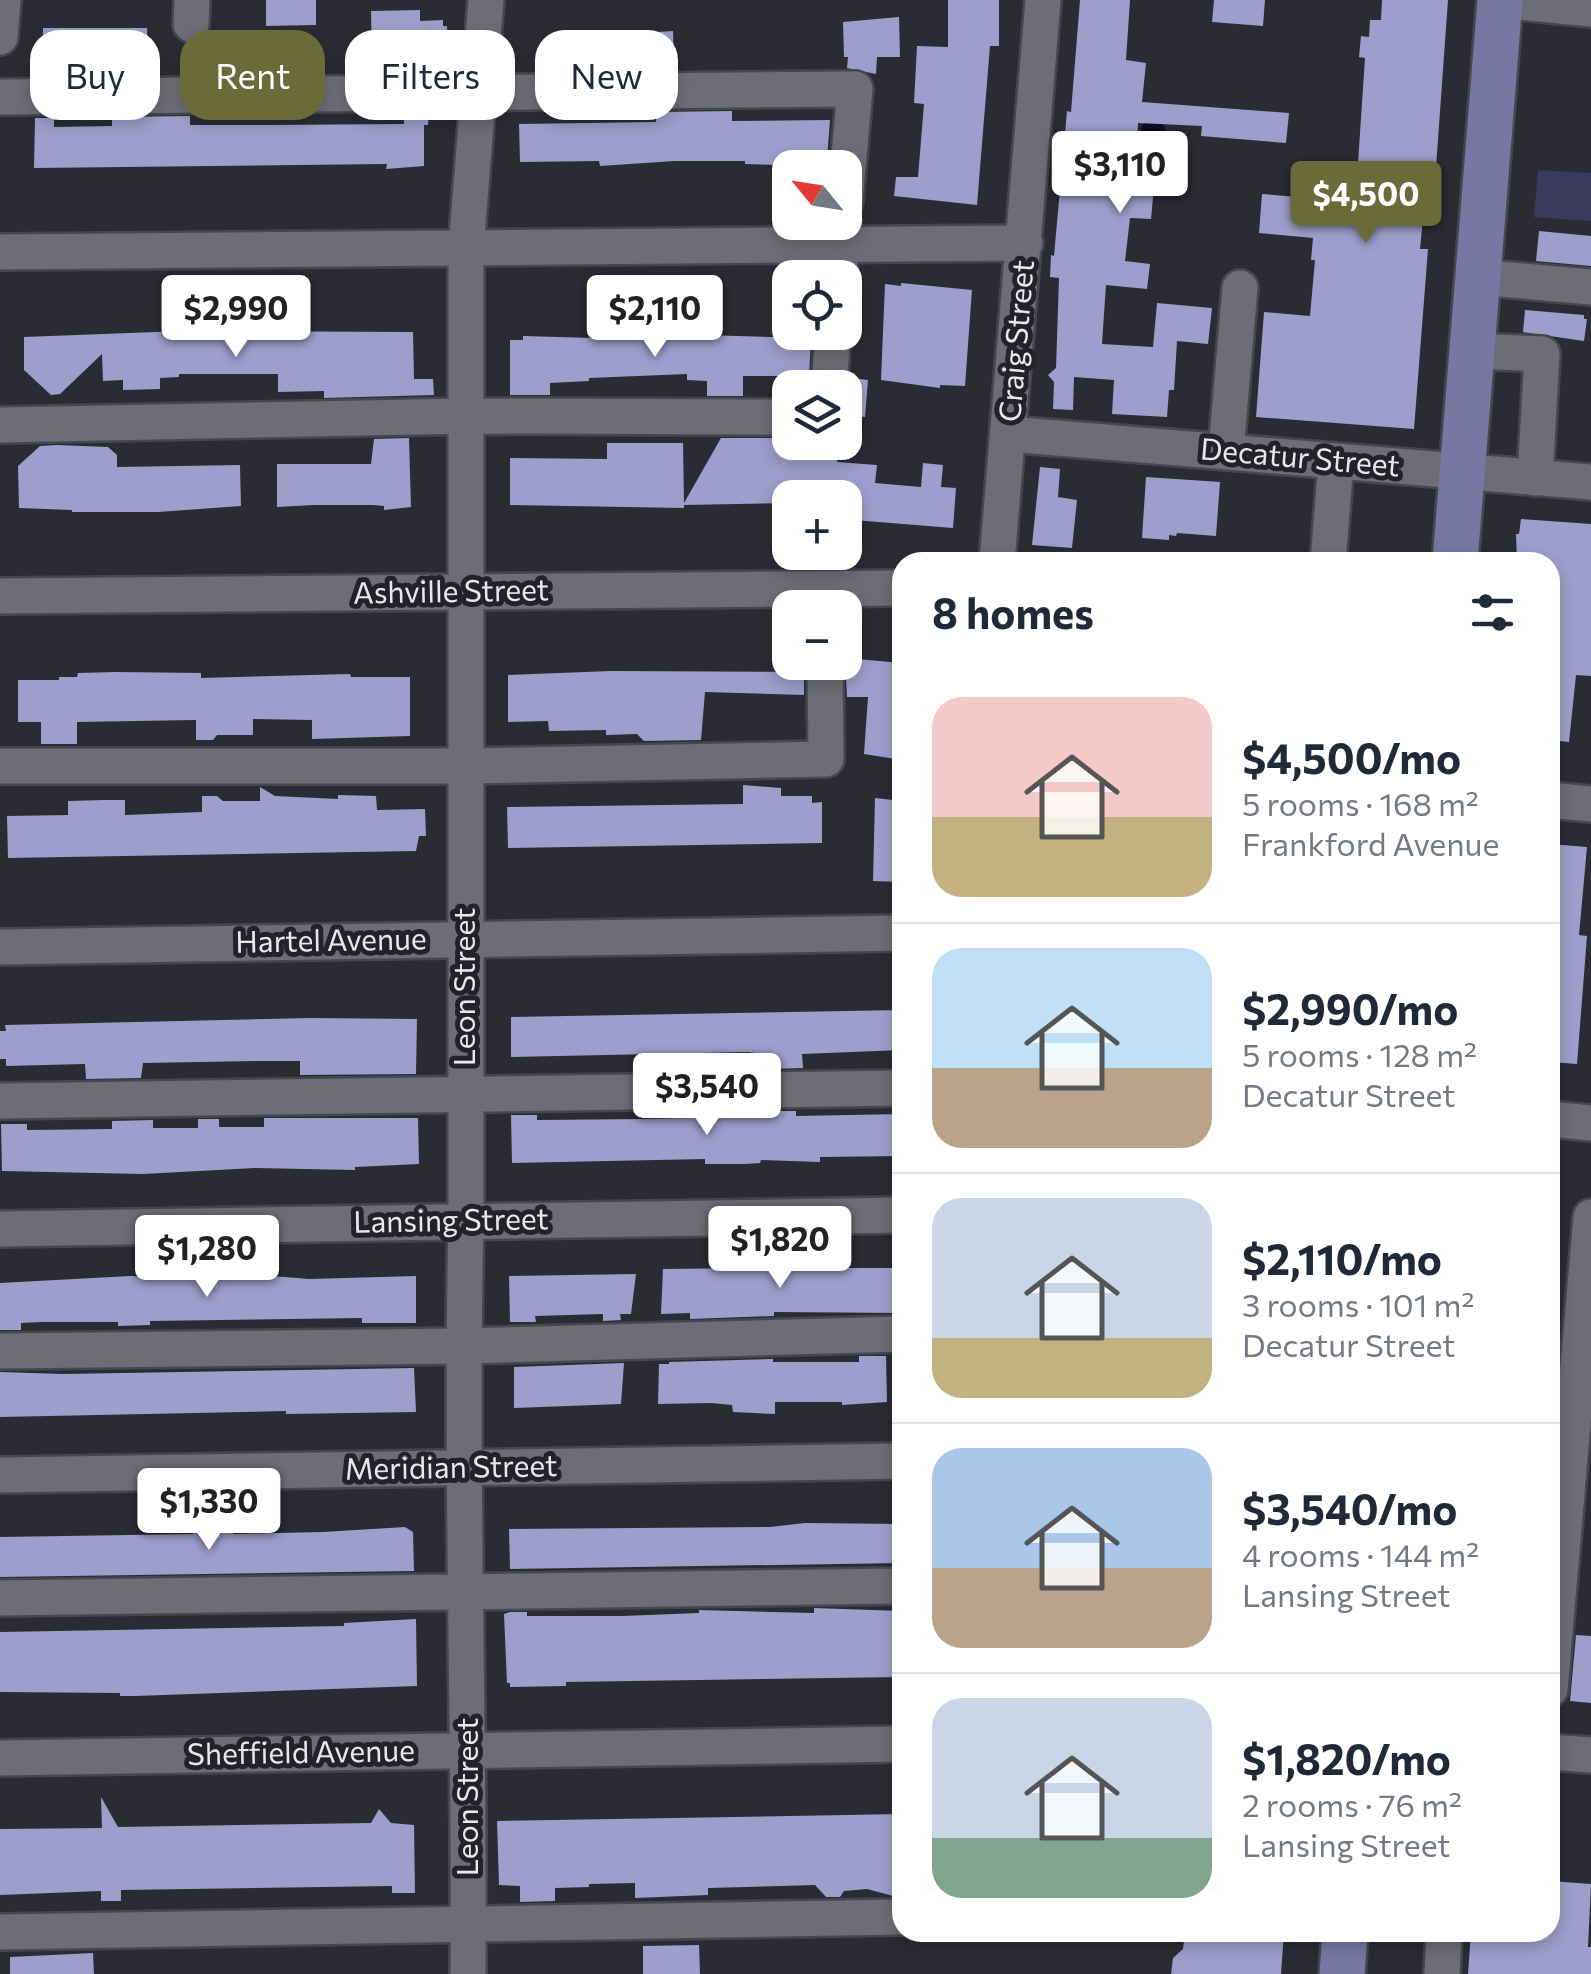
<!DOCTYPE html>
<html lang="en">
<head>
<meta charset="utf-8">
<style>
	:root { --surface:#fff; --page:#f2f2f3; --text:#1f2937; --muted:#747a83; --line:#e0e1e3; --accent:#6b6b39 }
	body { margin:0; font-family:Commissioner,sans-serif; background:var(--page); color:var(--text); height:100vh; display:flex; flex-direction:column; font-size:38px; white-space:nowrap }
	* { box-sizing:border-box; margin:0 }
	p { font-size:32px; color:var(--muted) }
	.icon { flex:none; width:55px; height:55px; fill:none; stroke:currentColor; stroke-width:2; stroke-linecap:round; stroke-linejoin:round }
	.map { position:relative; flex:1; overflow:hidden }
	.panel { position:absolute; left:892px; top:552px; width:668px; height:1390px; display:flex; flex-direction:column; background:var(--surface); border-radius:30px; box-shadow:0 5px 15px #0003 }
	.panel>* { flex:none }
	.guide { position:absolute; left:30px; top:30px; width:712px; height:90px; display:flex; gap:20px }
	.needle { width:65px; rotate:300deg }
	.buttons { position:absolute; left:772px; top:150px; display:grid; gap:20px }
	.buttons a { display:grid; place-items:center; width:90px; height:90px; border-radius:20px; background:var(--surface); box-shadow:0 5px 15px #0003; font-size:50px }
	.price { position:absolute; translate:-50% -85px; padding:0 22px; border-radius:10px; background:#fff; color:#222; font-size:32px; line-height:65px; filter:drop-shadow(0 2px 5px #0008) }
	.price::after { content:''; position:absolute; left:50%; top:60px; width:30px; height:22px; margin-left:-15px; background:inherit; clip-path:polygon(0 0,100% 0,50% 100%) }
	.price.on { background:var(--accent); color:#fff }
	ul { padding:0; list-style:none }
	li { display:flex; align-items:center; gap:30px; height:250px; padding:0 40px }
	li+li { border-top:2px solid var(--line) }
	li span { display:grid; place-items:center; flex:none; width:280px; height:200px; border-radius:30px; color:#555 }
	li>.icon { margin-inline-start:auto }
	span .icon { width:120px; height:120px; fill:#fffc; stroke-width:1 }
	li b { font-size:42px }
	h2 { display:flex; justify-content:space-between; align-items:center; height:120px; padding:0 40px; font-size:42px }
	.chip { padding:0 35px; border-radius:30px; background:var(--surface); box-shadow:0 5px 15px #0003; font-size:35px; line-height:90px }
	.chip.on { background:var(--accent); color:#fff }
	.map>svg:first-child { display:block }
	.green { fill:#3b3a5e }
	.water { fill:#0e0a2b }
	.building { fill:#9d9ecb }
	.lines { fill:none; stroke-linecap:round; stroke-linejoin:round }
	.minor-casing { stroke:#46474e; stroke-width:40 }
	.major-casing { stroke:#46474e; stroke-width:50 }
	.minor { stroke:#6c6d77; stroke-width:35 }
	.major { stroke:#7777a3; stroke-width:45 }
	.labels { text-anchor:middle; stroke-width:10; stroke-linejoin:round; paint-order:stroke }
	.street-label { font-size:30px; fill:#e7e8ee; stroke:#21222a }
</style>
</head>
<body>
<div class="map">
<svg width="1591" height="1974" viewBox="0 0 1591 1974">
	<rect width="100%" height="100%" fill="#2b2b34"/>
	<!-- green -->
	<path class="green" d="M1538 170 1591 173V221L1534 217Z"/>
	<!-- water -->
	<path class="water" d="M1140 133a13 13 0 1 1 26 0a13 13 0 1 1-26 0Z"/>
	<!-- building -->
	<path class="building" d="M266 0H316V25L266 26Z
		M948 0H999V46H990L977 205 894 196 896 177H918L924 104 914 103 917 46 948 47Z
		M1080 0H1130L1126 60 1146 63 1142 102 1289 113 1286 143 1201 136 1202 126 1138 123 1134 185 1154 187 1151 219 1130 218 1125 261 1150 264 1147 289 1106 285 1102 344 1153 347 1157 303 1212 308 1208 344 1177 341 1174 390H1169L1167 417 1112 414 1114 380 1074 377 1073 410 1053 409 1054 382 1048 375 1056 368 1059 278 1050 277 1051 255 1054 256 1067 111 1071 112Z
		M1214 0H1265L1263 26 1212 22Z
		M1382 0H1448L1433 209 1424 208 1420 249H1428L1414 429 1256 417 1264 312 1310 316 1315 260H1311L1313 238 1259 233 1262 194 1375 203 1379 164 1358 163 1365 58 1359 57 1361 36 1369 37 1370 20H1381Z
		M420 10V21L443 20V26H447L448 49 436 50V72H388L387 60H372L371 11Z
		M899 17 900 57H877L876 74 847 68 848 57H844L843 22Z
		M43 28H147L148 56 43 55Z
		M673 31 674 60 608 61V35Z
		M732 111V121L830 120 827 159H818V163L776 165 745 164V161H675L600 166 599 161 520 162 519 124 656 122V112Z
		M404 114H429L428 125H424V166L386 169 387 164 34 168 35 118H54V127L112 126V117L190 116V125H267L404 124Z
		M1539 231 1591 236V266L1536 261Z
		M901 283 972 290 965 386 940 385V388L881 380 885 284 901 286Z
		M1525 310 1584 315V319H1587L1584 341 1523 332Z
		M182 331 413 332 414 379H433L434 395 324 398V391L278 392V374H179V377L160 378V389L123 390V380L103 381 102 354 60 394 51 395 24 370V337Z
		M702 335 811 338 809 376H743V396H707V381L687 380V374L589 378V381L550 383V395H510V340H523V336L627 339Z
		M851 378 868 380 865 417 845 415Z
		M409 438 411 507 384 510V506L373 505H313L277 507V464H371L374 439Z
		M721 438H790V442H798V456H838L837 462 877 465 875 483 921 487 923 463 943 465 941 487 956 488 953 528 853 520V498H790V503L684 505V508L510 505V458L607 459V443H683L684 503Z
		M57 445 108 447 117 455V467L240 465 241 506 158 512H72V510L19 508 18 466 40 446Z
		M1040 467 1060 469 1058 497 1077 500 1072 548 1032 545Z
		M1146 477 1220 482 1216 536 1177 533 1176 536 1169 535V540L1142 538Z
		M1521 519 1591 524V676L1576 675 1569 742 1550 740V562H1517L1516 534H1519Z
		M845 658 902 663V760L864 754 868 697H847Z
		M611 671 804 672V695L705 692 701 740 644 741 637 734 606 735V730L549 731 548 721 508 722V675Z
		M116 672 201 673V678L350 674 351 677H410V736L312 739V720L253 719V735H217L213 740H196V720L77 722V744H41V722H18V680H59V677H77L78 673Z
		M743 785 781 788V796H812V803L822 802V843L508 848 507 807 743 804Z
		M260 787 275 796 338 799V795L376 796 377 810 425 809 426 836H419L416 851 8 858 7 816 68 815V801L104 800H125V815L202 812V796H217L223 801H260Z
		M875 798 902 801V882L873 881Z
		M1550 844 1587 847 1579 935 1587 936 1577 1064 1550 1062Z
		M902 1010V1050L802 1054 803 1068 771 1069V1065L763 1066V1054L748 1052 511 1057V1017Z
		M311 1018 417 1019 416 1074 300 1075V1061H259L143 1063 141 1078 86 1079 85 1064 6 1066V1059H0V1031H6L5 1025Z
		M761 1111 770 1115V1111H796V1116L902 1114V1156L820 1157V1162L761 1160 760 1163 745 1164H705V1159L512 1163 511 1115H537V1120L646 1119 732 1117V1112Z
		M264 1118H418L419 1164 355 1167V1170L255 1168 143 1174 2 1171 1 1124H27V1130L112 1129V1121L153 1120V1128H198V1119H219V1127H264Z
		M755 1268H902V1313L774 1312V1316L690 1319V1313L661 1314 663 1269Z
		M636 1274 631 1314H620L621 1320 603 1321V1314L535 1316 536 1322H510L509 1276Z
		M260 1275 309 1279 416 1276V1323H362V1318L150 1321V1325L118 1326V1322H42L21 1323V1330H0V1283L130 1276 225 1280Z
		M1550 1324 1560 1325 1555 1387H1550Z
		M859 1356H886L887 1402 842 1405V1402H775V1414L733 1412 732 1405 711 1403 658 1404 659 1364H669V1362L773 1359V1362H859Z
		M624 1363 621 1404 514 1408V1367Z
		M414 1368 416 1412 286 1414V1411L0 1417V1372L63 1374Z
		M805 1523 902 1524V1563L510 1569 509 1529 770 1527Z
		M405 1527 413 1532 414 1571 0 1577V1537L193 1534V1529H233V1534L323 1532Z
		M814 1608 902 1611V1677L566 1682V1686L510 1687V1683H507L504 1614 510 1612H527V1616H622L699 1613V1610L814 1613Z
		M416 1619 417 1686 135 1696H120V1693L0 1692V1632L344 1626V1623Z
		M1576 1635 1591 1636V1703L1570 1701Z
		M101 1797 118 1827 371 1823 379 1809 391 1823 414 1825 415 1893H392V1886L121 1890V1901H101V1891L0 1895V1829L102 1828Z
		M902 1814V1879H898L899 1889 893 1896 867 1889 844 1891 840 1897H826L815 1885 708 1888V1895L635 1898V1883L589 1884V1887L555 1888V1901L520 1902V1886L499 1885 497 1821Z
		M1550 1881 1591 1884 1588 1947H1591V1974H1468L1471 1932H1550Z
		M1185 1932H1284L1281 1974H1171L1173 1958 1183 1949Z
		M699 1945 700 1974H643V1946Z
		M93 1953 94 1974H10V1957Z"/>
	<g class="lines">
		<defs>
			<path id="minor" d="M1500 0 1591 9
				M191 24 192 0
				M0 37 3 0
				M0 97 855 89 845 201
				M0 252 1025 243
				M1478 277 1591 287
				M838 278 843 223
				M1472 351 1542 354 1535 478
				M829 388 833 332
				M0 425 468 416 790 417
				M1009 434 1591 482
				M1226 451 1240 288
				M997 562 1043 0
				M1328 562 1336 462
				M0 596 902 588
				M0 766H465L826 759 825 662
				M1550 800 1591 804
				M0 947 902 933
				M0 1101 902 1088
				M1550 1119 1591 1123
				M0 1229 902 1215
				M0 1351 463 1346 902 1334
				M0 1475 902 1461
				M0 1598 902 1586
				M1550 1689 1591 1217
				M1550 1752 1591 1755
				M0 1758 902 1744
				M0 1932 902 1917
				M468 1974C470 1723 460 1471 466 1220V248L486 0
				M1442 1974 1444 1936"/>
			<path id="major" d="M1455 562 1500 0
				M1342 1974 1345 1932"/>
		</defs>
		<!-- minor casing -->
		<use href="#minor" class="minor-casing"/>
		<!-- major casing -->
		<use href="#major" class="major-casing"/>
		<!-- minor -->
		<use href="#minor" class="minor"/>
		<!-- major -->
		<use href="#major" class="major"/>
	</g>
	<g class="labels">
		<!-- street labels -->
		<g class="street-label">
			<text transform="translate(1017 341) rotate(-85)" y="10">Craig Street</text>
			<text transform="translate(1300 458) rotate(5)" y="10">Decatur Street</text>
			<text transform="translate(451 592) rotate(-1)" y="10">Ashville Street</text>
			<text transform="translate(331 941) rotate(-1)" y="10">Hartel Avenue</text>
			<text transform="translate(465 987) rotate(-90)" y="10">Leon Street</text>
			<text transform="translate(451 1221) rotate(-1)" y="10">Lansing Street</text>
			<text transform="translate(451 1468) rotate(-1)" y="10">Meridian Street</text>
			<text transform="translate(301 1753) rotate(-1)" y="10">Sheffield Avenue</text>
			<text transform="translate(468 1797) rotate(-90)" y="10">Leon Street</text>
		</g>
	</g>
</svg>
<div class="buttons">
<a><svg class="needle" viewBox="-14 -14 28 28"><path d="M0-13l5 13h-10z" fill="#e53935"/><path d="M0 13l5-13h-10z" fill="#747a83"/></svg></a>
<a><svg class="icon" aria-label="locate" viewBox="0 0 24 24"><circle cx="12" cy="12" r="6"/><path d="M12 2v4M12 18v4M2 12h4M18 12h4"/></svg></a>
<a><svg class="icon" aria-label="layers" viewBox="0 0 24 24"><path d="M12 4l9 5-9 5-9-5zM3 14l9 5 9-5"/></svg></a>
<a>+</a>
<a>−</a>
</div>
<b class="price" style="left:1120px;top:216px">$3,110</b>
<b class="price on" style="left:1366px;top:246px">$4,500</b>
<b class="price" style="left:236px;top:360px">$2,990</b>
<b class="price" style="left:655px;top:360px">$2,110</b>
<b class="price" style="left:707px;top:1138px">$3,540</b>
<b class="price" style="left:780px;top:1291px">$1,820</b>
<b class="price" style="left:207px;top:1300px">$1,280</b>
<b class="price" style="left:209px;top:1553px">$1,330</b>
<div class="guide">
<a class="chip">Buy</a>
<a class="chip on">Rent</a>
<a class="chip">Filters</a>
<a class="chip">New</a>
</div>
<section class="panel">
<h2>8 homes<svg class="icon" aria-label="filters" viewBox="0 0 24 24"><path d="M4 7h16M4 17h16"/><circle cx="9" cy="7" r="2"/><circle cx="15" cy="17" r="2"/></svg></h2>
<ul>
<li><span style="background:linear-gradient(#f6c9c9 60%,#c2b280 0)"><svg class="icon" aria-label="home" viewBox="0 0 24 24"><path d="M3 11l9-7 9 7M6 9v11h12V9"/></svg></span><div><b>$4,500/mo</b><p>5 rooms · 168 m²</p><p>Frankford Avenue</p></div></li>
<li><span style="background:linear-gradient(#bfe0f5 60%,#b9a48a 0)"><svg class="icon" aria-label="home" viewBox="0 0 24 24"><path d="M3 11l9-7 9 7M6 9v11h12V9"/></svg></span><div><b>$2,990/mo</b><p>5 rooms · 128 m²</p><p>Decatur Street</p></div></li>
<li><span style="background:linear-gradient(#c9d6e8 70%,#c2b280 0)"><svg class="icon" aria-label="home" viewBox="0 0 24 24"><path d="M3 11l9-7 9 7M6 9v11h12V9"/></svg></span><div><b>$2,110/mo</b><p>3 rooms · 101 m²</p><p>Decatur Street</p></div></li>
<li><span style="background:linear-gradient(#a9c7e8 60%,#b9a48a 0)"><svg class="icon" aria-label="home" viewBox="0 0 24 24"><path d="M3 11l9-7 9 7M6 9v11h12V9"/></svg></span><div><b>$3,540/mo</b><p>4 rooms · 144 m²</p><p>Lansing Street</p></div></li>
<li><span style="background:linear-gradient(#c9d6e8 70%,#7fa58c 0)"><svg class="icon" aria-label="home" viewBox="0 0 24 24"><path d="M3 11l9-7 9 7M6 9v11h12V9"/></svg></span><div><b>$1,820/mo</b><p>2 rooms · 76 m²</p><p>Lansing Street</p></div></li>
</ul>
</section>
</div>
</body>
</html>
